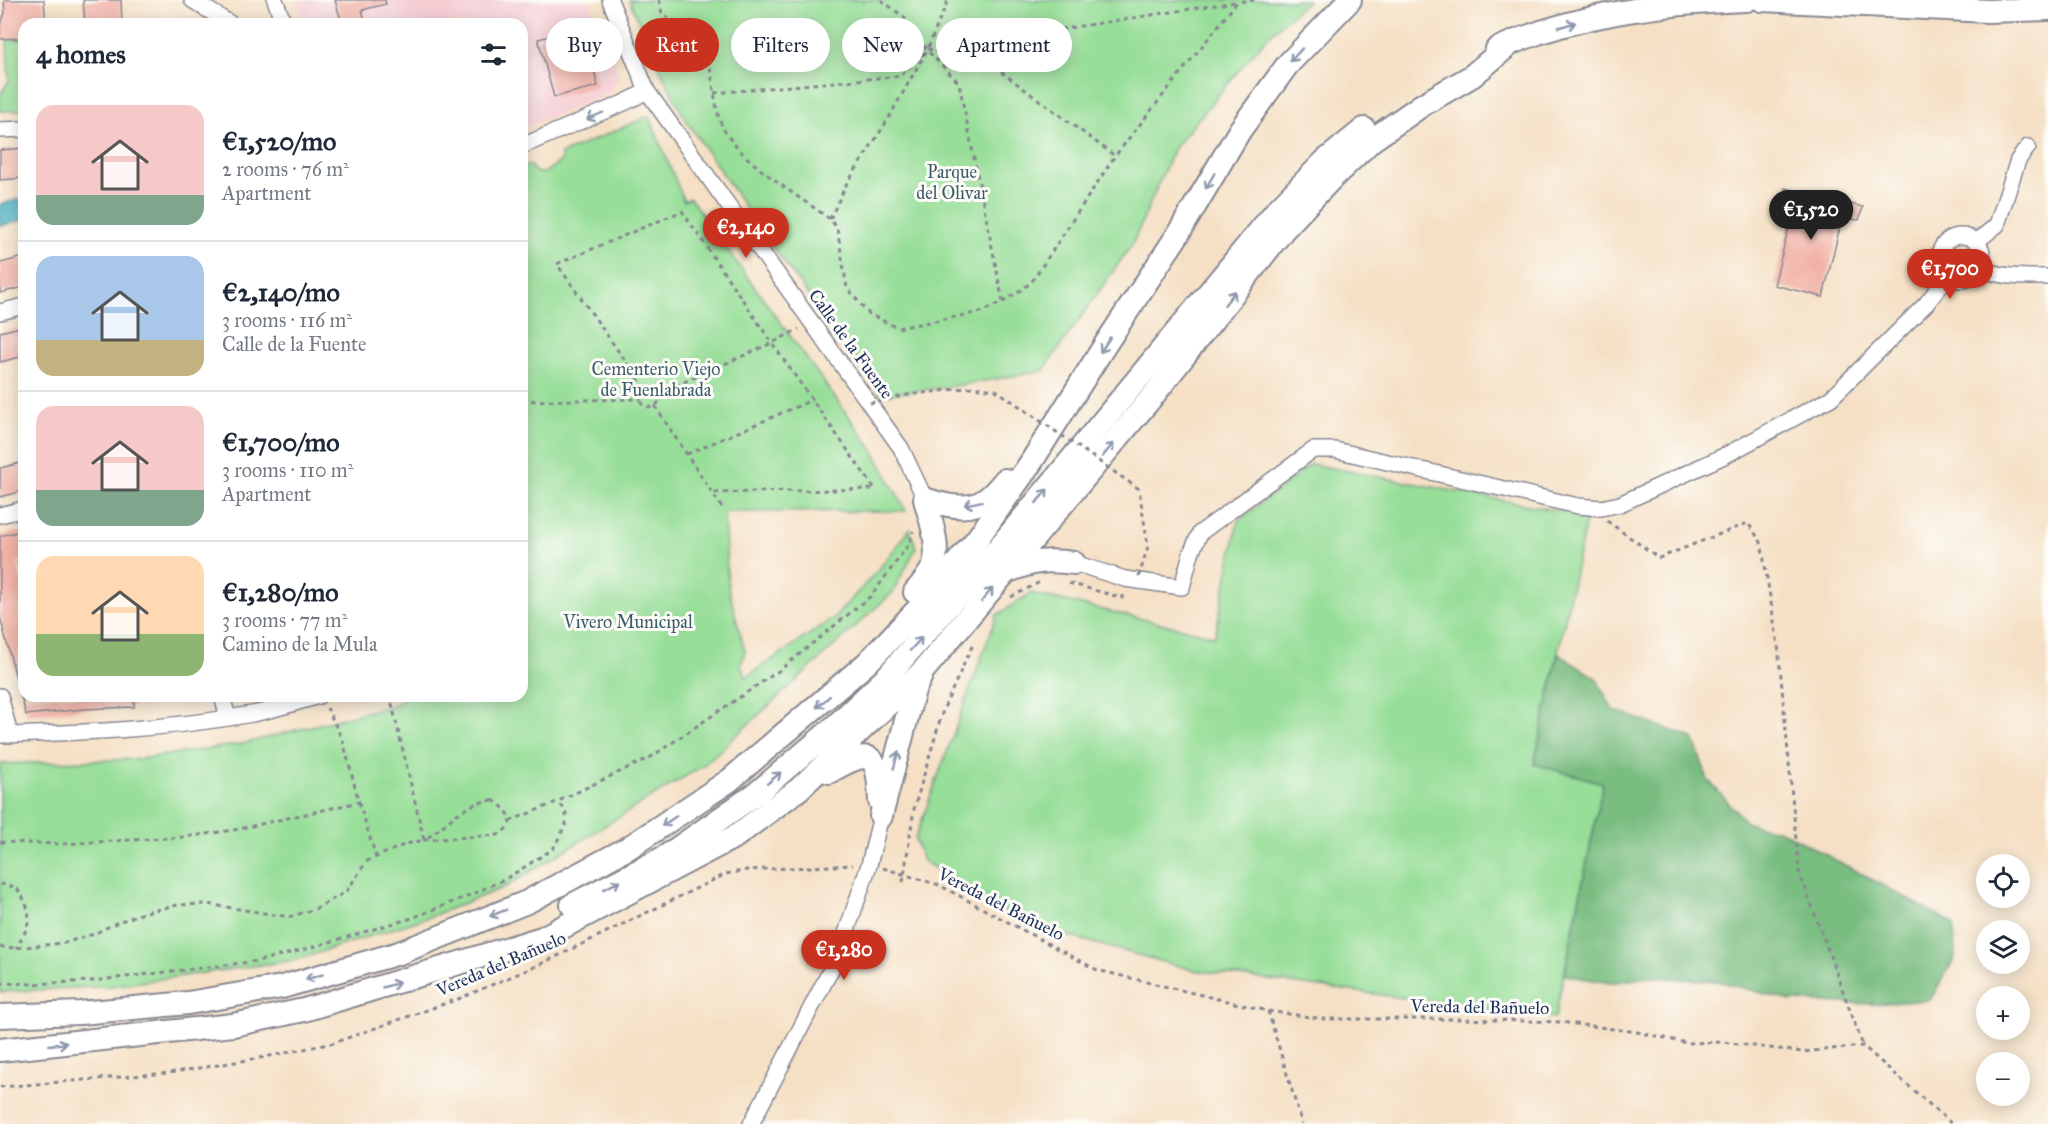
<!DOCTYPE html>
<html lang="en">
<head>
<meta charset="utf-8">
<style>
	:root { --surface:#fff; --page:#f6f6f7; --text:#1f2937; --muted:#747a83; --line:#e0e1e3; --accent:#c8321e }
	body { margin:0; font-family:"IM FELL Great Primer",serif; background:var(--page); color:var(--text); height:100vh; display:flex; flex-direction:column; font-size:22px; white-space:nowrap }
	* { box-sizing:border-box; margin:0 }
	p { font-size:20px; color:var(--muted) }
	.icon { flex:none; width:33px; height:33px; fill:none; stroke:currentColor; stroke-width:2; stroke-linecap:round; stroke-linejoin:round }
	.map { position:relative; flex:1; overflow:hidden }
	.sheet { position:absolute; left:18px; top:18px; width:510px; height:684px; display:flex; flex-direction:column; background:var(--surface); border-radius:18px; box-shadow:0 3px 15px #0003 }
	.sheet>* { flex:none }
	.guide { position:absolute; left:546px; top:18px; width:570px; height:54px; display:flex; gap:12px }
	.controls { position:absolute; left:1976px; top:854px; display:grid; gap:12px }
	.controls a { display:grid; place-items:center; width:54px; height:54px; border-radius:50%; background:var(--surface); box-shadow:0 3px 15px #0003; font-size:30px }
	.price { position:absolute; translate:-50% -51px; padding:0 14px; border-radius:21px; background:var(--accent); color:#fff; font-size:20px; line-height:39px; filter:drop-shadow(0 2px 3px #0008) }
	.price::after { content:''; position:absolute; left:50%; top:36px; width:18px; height:14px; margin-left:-9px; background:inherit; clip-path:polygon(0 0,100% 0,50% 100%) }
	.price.active { background:#222; color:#fff }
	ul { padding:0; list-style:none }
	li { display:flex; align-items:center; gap:18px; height:150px; padding:0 18px }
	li+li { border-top:2px solid var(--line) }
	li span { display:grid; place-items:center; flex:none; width:168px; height:120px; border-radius:18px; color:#555 }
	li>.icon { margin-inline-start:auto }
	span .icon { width:72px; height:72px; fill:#fffc; stroke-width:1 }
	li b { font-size:26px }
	h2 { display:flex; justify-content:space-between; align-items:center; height:72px; padding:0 18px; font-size:26px }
	.chip { padding:0 21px; border-radius:27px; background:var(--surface); box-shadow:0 3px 15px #0003; font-size:21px; line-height:54px }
	.chip.active { background:var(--accent); color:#fff }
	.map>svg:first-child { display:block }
	.built { fill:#f6cfd5 }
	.green { fill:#97de98; stroke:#59867b; stroke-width:1.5 }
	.forest { fill:#79bd80; stroke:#4a766f; stroke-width:1.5 }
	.water { fill:#41afbf; stroke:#2e6f8e; stroke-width:1.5 }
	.building { fill:#f2b1a6 }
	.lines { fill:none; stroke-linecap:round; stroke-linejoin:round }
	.minor-casing { stroke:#888892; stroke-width:18 }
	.highway-casing { stroke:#888892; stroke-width:26 }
	.path { stroke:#888892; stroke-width:3; stroke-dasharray:4.5 4.5; stroke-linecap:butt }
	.minor { stroke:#fff; stroke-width:15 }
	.highway { stroke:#fff; stroke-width:22 }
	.path-bridge { stroke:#888892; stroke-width:3; stroke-dasharray:4.5 4.5; stroke-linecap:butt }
	.oneway { stroke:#8d97ae }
	.labels { text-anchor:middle; stroke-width:6; stroke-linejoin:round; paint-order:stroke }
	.park-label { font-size:18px; fill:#3a5b6c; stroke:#fdfcf7 }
	.street-label { font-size:18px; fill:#1b2f5e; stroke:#fdfcf7 }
</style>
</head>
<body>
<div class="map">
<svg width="2048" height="1124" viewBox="0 0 2048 1124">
	<rect width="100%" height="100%" fill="#fdfcf7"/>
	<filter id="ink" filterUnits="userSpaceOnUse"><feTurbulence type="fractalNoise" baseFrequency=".0167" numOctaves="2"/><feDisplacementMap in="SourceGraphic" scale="12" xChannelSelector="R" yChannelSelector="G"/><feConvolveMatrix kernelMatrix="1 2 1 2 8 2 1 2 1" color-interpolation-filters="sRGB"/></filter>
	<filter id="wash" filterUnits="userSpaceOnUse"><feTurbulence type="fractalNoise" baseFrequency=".008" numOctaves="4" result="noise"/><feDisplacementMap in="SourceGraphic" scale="24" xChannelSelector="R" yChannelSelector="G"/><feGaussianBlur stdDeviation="1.35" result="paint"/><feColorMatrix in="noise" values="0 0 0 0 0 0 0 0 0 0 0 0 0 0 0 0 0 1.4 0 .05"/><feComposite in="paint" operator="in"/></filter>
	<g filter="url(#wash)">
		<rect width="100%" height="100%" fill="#f5e0c5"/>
		<!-- built -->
		<path class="built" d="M295 0H589L620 78 610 93 522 129V24H305Z"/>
		<!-- green -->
		<path class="green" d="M629 0H1308L1266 38 1174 148 1133 243 1043 371 948 387 881 395 764 235 687 122 666 82Z
			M24 39V110L0 111V95L9 81 7 40Z
			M649 116 684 201 690 198 873 450 906 511 724 512 728 587 745 652 741 665 746 677 835 617 879 569 910 529 916 548 893 592 704 765 507 886 432 916 296 960 111 986 0 992V764L139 759 242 744 397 704 404 696H522V166L529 165 537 173H544L561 161V154Z
			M1311 464 1587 516 1534 764 1603 783 1555 1018 1193 970 1028 925 923 861 915 839 997 615 1031 593 1215 636 1238 521Z"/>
		<!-- forest -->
		<path class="forest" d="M1558 654 1596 678 1613 710 1693 738 1708 780 1747 823 1784 832 1954 924 1955 958 1930 1000 1874 1004 1791 1001 1718 981 1650 977 1610 983 1564 975 1603 783 1534 764Z"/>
		<!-- water -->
		<path class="water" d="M24 198V220L0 226V204Z"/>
		<g id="blocks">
			<!-- building -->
			<path class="building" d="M4 0H44L46 24H24V38L0 39V25L5 13Z
				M83 0H121L122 24H85Z
				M335 0H385L386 4 362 10 366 24H342Z
				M583 28 598 86 554 97 538 39Z
				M24 148V178L0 180V150Z
				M1785 188 1863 207 1859 220 1842 218 1823 297 1774 285 1795 203 1781 200Z
				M24 257V287L0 293V263Z
				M24 326V356L0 362V332Z
				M24 462V491L0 497V468Z
				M24 530V561L17 562 24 592V692L20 693 0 617V536Z
				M21 696H134V707L84 709 26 715Z"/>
		</g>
	</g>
	<g filter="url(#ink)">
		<use href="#blocks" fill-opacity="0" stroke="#888892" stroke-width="1.5"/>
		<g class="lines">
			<defs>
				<path id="minor" d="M192 0 231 24
					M275 0 284 24
					M610 0 647 91 901 448 925 499
					M0 130 24 129
					M522 146 626 102 647 91
					M1939 258a22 22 0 1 1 44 0a22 22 0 1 1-44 0Z
					M1976 242 1997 225 2018 160 2028 147
					M1980 268C2002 278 2025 277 2048 277
					M0 312 24 306
					M0 515 24 509
					M1074 563 1125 579 1182 587 1191 553 1200 533 1313 450H1335L1578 506 1601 508 1620 504 1726 455 1831 398 1926 304 1948 276
					M0 696 10 735
					M222 696 228 718
					M0 735C84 733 169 729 252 714 274 710 297 702 319 696
					M751 1124 839 954 869 865 881 816"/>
				<path id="highway" d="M1762 0 1988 11 2048 9
					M1497 49C1575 14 1662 3 1747 0
					M925 499C942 505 968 512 985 500 993 495 999 487 1005 480
					M1008 571C1034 561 1046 559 1074 563
					M915 592C921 585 928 577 932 569 942 548 930 519 925 499
					M829 772C872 747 878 752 880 801
					M881 816 914 690 921 676
					M572 905 665 857 757 793 831 730 885 679 1001 545 1276 211 1325 161 1364 129
					M0 1016 80 1013 188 1003 282 987 399 953 527 902 628 848 730 780 867 663 917 610 977 539 1030 464 1105 345 1177 236 1240 130 1288 64 1350 0
					M0 1050 233 1025 304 1010 542 938 736 836 799 789 923 671 1152 397 1284 229 1331 179 1372 140 1422 105 1472 76 1511 43"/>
			</defs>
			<!-- minor casing -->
			<use href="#minor" class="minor-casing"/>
			<!-- highway casing -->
			<use href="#highway" class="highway-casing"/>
			<!-- path -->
			<path class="path" d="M659 0 662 14C672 21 693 33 700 41 714 58 712 103 722 126 740 162 797 195 830 219L837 228 847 288 869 314 898 328 981 312 1003 302 1031 283 1115 156 1237 2 1254 0
				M881 0 904 17 927 50 959 83 1003 302
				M935 51 977 54 1115 156
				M714 93 900 76 927 50 1235 2
				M830 219 846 185 887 121 927 50 948 0
				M640 397a10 10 0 1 1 20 0a10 10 0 1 1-20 0Z
				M645 389 557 264 682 211 772 343 875 489 712 493
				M659 393 772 343 799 329
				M522 401 641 399
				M655 406 724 511
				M687 454 812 400
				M1607 521 1659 558 1748 523 1761 542 1778 645 1799 871 1863 1046
				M1069 583 1122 598 1125 594
				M1011 597 1040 582
				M391 701 398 696
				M493 800C508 810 520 822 498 835L424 840C450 823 460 804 493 800Z
				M359 802 376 857
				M510 821 552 804 651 757 780 670 872 595 909 544 913 531
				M0 842 61 844 185 837 234 830 359 802 343 741 327 708
				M883 868 939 885 1097 970 1268 1011 1324 1019H1461L1560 1022 1637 1032 1687 1043 1722 1042 1802 1052 1863 1046 1952 1124
				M903 882 914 809 943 710 974 642
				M0 884 16 887C34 912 32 923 16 948
				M0 947 16 948 64 943 94 934 118 922 146 912 177 905 207 904 289 917 315 909 346 892 367 861 406 844 424 840 390 696
				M0 983 32 984 92 981 258 961 299 951 412 918 473 894 507 878 553 849 566 824V813L559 801
				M1268 1011 1302 1124
				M0 1087 169 1073 260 1058 333 1043 458 999 539 965 726 874 747 870 853 865"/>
			<!-- minor -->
			<use href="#minor" class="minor"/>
			<!-- highway -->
			<use href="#highway" class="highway"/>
			<!-- path-bridge -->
			<path class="path-bridge" d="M870 403 907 395 973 387 996 390 1139 489 1148 546 1138 580"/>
		</g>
		<!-- one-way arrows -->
		<defs><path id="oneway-shaft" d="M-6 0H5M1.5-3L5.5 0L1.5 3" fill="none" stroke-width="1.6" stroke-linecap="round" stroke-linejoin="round" transform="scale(1.5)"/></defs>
		<g class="oneway">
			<use href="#oneway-shaft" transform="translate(1567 25) rotate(-16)"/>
			<use href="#oneway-shaft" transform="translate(1296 55) rotate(133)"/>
			<use href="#oneway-shaft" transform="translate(595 116) rotate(157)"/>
			<use href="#oneway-shaft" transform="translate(1210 181) rotate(120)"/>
			<use href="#oneway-shaft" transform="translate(1230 298) rotate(-52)"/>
			<use href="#oneway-shaft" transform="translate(1105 345) rotate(123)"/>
			<use href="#oneway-shaft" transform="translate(1108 450) rotate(-50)"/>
			<use href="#oneway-shaft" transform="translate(1042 496) rotate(-50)"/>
			<use href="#oneway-shaft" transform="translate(973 503) rotate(168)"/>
			<use href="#oneway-shaft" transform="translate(987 595) rotate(-50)"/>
			<use href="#oneway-shaft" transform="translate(916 644) rotate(-48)"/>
			<use href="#oneway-shaft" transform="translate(823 702) rotate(139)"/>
			<use href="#oneway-shaft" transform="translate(896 760) rotate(-75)"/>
			<use href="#oneway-shaft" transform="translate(774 778) rotate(-40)"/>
			<use href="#oneway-shaft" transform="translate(669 821) rotate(146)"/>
			<use href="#oneway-shaft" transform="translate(612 885) rotate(-27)"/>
			<use href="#oneway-shaft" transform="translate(498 913) rotate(158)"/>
			<use href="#oneway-shaft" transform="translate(314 977) rotate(164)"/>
			<use href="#oneway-shaft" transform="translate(391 985) rotate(-16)"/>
			<use href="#oneway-shaft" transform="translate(58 1044) rotate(-6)"/>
		</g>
	</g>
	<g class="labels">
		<!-- park labels -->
		<g class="park-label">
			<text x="952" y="178">Parque<tspan x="952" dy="21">del Olivar</tspan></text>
			<text x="656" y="375">Cementerio Viejo<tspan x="656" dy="21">de Fuenlabrada</tspan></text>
			<text x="628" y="628">Vivero Municipal</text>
		</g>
		<!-- street labels -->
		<g class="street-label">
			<text transform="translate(851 344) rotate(54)" y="6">Calle de la Fuente</text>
			<text transform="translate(1001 904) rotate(27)" y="6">Vereda del Bañuelo</text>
			<text transform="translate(501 964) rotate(-23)" y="6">Vereda del Bañuelo</text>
			<text transform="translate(1480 1007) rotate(1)" y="6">Vereda del Bañuelo</text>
		</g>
	</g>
</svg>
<div class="controls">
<a><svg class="icon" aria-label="locate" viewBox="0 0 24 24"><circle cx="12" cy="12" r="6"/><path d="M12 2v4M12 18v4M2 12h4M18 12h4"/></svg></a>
<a><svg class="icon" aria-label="layers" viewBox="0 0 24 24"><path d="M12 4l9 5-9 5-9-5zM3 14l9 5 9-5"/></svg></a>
<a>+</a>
<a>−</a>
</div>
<b class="price active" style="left:1811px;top:241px">€1,520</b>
<b class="price" style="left:746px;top:259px">€2,140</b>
<b class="price" style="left:1950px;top:300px">€1,700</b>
<b class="price" style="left:844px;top:981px">€1,280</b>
<div class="guide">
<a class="chip">Buy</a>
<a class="chip active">Rent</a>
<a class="chip">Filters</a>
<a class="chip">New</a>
<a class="chip">Apartment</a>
</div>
<section class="sheet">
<h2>4 homes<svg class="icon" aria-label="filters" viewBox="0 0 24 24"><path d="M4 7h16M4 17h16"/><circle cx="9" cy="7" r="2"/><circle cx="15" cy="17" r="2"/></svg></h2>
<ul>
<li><span style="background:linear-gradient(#f6c9c9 75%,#7fa58c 0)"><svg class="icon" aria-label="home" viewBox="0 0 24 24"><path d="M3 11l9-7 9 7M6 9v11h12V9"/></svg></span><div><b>€1,520/mo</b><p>2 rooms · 76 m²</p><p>Apartment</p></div></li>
<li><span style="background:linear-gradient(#a9c7e8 70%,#c2b280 0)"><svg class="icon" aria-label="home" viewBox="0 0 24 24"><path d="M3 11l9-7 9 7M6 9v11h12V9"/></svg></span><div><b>€2,140/mo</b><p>3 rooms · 116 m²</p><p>Calle de la Fuente</p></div></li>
<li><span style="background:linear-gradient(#f6c9c9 70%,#7fa58c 0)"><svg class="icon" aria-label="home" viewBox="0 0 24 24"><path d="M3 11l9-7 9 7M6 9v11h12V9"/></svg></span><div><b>€1,700/mo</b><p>3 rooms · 110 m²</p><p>Apartment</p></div></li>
<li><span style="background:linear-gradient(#ffd9b3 65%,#8fb573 0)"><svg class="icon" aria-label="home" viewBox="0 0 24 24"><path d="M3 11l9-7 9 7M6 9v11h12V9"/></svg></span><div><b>€1,280/mo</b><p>3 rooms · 77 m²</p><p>Camino de la Mula</p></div></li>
</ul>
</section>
</div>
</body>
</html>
